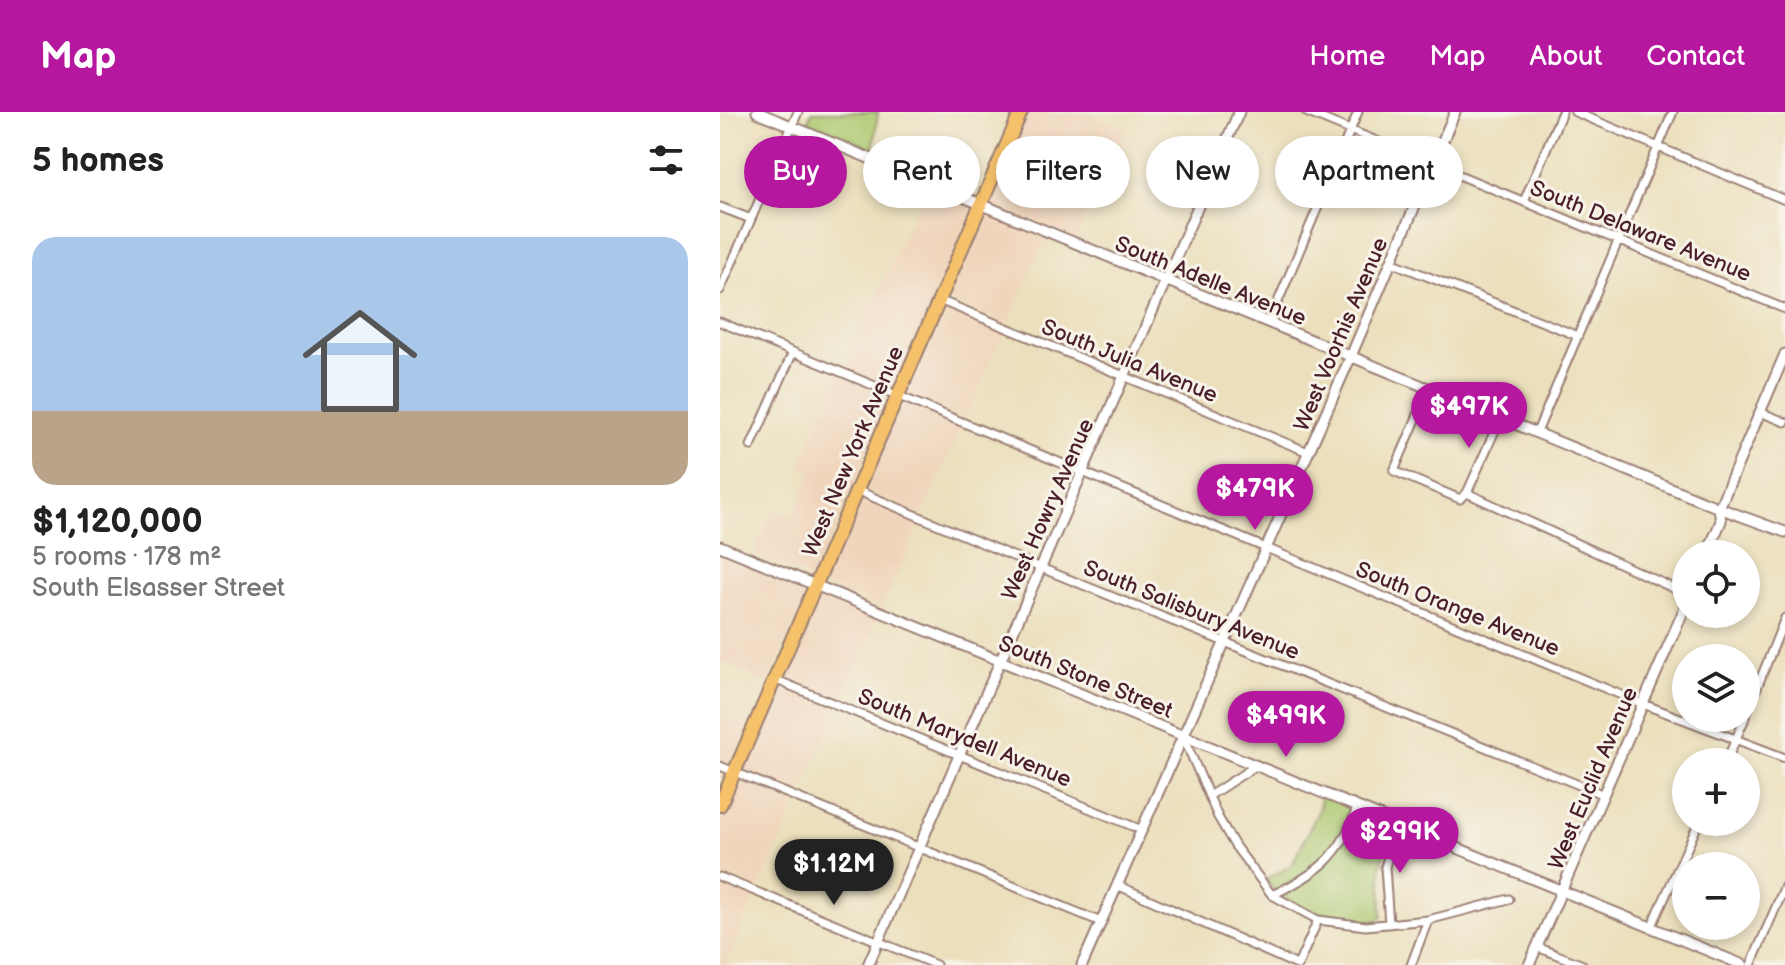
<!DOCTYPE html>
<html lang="en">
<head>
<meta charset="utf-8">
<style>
	:root { --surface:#fff; --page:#f2f2f2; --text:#222; --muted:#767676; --line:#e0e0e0; --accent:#b5179e }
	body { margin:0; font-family:"Balsamiq Sans",sans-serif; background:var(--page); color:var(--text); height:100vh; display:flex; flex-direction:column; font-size:30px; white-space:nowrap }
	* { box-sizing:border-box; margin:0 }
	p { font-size:26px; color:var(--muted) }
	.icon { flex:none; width:44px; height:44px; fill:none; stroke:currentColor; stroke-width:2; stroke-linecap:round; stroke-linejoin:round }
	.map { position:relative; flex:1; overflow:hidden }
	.sheet { display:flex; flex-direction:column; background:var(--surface); width:720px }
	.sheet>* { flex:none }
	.hud { position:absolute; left:24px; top:24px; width:760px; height:72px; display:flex; gap:16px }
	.controls { position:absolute; left:952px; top:428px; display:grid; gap:16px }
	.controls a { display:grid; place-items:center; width:88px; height:88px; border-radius:50%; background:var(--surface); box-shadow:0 4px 12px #0003; font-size:40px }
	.price { position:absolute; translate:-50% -68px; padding:0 18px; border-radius:28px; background:var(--accent); color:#fff; font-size:26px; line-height:52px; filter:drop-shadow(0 2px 4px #0008) }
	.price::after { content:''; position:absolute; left:50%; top:48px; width:24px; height:18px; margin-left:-12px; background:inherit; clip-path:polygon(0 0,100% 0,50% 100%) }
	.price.current { background:#222; color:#fff }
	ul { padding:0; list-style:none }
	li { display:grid; align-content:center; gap:16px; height:424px; padding:0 32px }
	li+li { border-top:2px solid var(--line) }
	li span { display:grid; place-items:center; height:248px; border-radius:24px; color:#555 }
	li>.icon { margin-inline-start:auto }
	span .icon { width:144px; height:144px; fill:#fffc; stroke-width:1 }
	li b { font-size:34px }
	h2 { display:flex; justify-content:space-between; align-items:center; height:96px; padding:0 32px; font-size:34px }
	.chip { padding:0 28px; border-radius:36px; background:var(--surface); box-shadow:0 4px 12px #0003; font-size:28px; line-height:72px }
	.chip.current { background:var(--accent); color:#fff }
	header { display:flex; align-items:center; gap:48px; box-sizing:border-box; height:112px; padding:0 40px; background:var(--accent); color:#fff }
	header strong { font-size:38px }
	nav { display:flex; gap:44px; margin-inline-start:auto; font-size:28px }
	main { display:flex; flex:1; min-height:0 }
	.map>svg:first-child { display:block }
	.built { fill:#f0d5bc }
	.green { fill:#abc76d; stroke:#7a734c; stroke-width:2 }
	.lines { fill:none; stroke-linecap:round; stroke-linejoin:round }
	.minor-casing { stroke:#9a7f74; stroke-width:11 }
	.tertiary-casing { stroke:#9a7f74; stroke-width:13 }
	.primary-casing { stroke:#9a7f74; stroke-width:16 }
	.minor { stroke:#fff; stroke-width:7 }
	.tertiary { stroke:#fff; stroke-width:9 }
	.primary { stroke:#f5c16b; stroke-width:12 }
	.labels { text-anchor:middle; stroke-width:6; stroke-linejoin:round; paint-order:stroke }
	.street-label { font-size:22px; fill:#4a1f2b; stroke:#f7f3e8 }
</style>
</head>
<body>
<header>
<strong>Map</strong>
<nav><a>Home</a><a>Map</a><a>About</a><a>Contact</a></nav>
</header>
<main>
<section class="sheet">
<h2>5 homes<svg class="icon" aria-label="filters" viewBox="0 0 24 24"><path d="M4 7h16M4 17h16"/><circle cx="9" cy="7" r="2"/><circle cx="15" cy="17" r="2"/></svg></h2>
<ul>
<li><span style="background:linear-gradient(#a9c7e8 70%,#b9a48a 0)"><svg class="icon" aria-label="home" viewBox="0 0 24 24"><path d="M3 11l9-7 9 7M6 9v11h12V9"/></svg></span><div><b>$1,120,000</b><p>5 rooms · 178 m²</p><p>South Elsasser Street</p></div></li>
</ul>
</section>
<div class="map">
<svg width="1065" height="853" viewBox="0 0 1065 853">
	<rect width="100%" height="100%" fill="#f7f3e8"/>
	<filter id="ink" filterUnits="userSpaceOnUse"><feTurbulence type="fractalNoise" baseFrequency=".0125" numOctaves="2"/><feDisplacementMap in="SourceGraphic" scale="16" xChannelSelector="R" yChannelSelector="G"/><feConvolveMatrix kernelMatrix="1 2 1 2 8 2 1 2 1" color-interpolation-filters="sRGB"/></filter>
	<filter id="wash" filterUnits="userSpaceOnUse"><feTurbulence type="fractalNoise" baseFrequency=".006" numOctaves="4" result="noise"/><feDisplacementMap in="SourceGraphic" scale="32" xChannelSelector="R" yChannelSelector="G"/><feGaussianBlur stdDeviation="1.8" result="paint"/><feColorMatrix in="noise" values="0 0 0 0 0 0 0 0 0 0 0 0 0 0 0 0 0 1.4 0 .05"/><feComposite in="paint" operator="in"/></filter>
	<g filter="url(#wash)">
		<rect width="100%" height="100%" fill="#ebdfbc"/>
		<!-- built -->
		<path class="built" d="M305 0H364L406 18 355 128 265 91Z
			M206 74 255 95 175 279 123 257Z
			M262 98 326 124 287 213 224 186Z
			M221 193 284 219 245 308 182 282Z
			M120 264 172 285 93 468 33 443 54 398 72 407 92 361 79 354Z
			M179 289 242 315 203 403 141 377Z
			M138 383 201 409 162 496 100 471Z
			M0 437 90 475 48 571 0 549Z
			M98 478 159 503 121 590 59 565Z
			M57 572 118 596 80 683 19 658Z
			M0 604 29 615 12 656 0 651Z
			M16 665 77 690 39 777 0 761V703Z
			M0 768 36 783 5 853H0Z"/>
		<!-- green -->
		<path class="green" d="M92 0H158L153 37 93 13 88 9Z
			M602 683 672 713 661 755 662 805C636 826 564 791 545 768L572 753 598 700Z"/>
	</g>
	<g filter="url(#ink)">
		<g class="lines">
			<defs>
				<path id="minor" d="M586 0 1065 197
					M855 0 1065 88
					M804 89 842 0
					M0 95 31 107
					M671 150 858 224
					M0 178 78 0
					M219 188 588 340
					M0 210 923 592 1065 646
					M549 211 638 0
					M709 277 674 359 740 387 747 381 781 305
					M1040 300 1065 310
					M817 320 953 0
					M31 334 73 240
					M136 378 321 456 884 683
					M747 381 966 482
					M54 567 422 718
					M1026 603 1065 506
					M463 624 498 705 515 734 552 783 598 808 646 814 708 808 789 787
					M1006 650 1025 606
					M0 654 381 810
					M489 684 537 653
					M0 765 216 853
					M397 773 577 853
					M552 783C597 762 622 744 637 695
					M669 812 665 755 678 712
					M931 816 979 710
					M817 835 863 853
					M578 853 598 808
					M691 853 708 808
					M1031 853 1065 774"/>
				<path id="tertiary" d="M37 0 999 396 1065 420
					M0 434 1023 853
					M987 442 1001 409 999 396 1065 242
					M148 853 519 0
					M362 853 631 244 735 0
					M809 853 966 493"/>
				<path id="primary" d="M0 693 301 0"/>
			</defs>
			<!-- minor casing -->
			<use href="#minor" class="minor-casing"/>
			<!-- tertiary casing -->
			<use href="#tertiary" class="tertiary-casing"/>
			<!-- primary casing -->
			<use href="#primary" class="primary-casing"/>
			<!-- minor -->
			<use href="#minor" class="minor"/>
			<!-- tertiary -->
			<use href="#tertiary" class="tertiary"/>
			<!-- primary -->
			<use href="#primary" class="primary"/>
		</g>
	</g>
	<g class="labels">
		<!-- street labels -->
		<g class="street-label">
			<text transform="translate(921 118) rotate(22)" y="8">South Delaware Avenue</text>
			<text transform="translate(491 168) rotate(22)" y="8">South Adelle Avenue</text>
			<text transform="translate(620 222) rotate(-67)" y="8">West Voorhis Avenue</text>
			<text transform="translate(410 248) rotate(22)" y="8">South Julia Avenue</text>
			<text transform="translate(132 339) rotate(-67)" y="8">West New York Avenue</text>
			<text transform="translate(327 397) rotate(-66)" y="8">West Howry Avenue</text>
			<text transform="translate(738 496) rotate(22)" y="8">South Orange Avenue</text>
			<text transform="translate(472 497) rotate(22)" y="8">South Salisbury Avenue</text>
			<text transform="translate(366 564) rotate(22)" y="8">South Stone Street</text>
			<text transform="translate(245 625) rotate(22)" y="8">South Marydell Avenue</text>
			<text transform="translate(872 666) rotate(-67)" y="8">West Euclid Avenue</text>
		</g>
	</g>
</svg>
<div class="controls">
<a><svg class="icon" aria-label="locate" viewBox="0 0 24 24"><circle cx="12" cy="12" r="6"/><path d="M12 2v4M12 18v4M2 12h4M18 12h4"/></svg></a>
<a><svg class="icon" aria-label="layers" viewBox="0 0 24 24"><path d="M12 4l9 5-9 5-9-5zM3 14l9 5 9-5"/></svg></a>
<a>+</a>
<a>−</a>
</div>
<b class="price" style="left:749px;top:338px">$497K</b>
<b class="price" style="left:535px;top:420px">$479K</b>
<b class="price" style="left:566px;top:647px">$499K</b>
<b class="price" style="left:680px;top:763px">$299K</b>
<b class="price current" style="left:114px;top:795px">$1.12M</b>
<div class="hud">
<a class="chip current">Buy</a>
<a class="chip">Rent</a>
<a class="chip">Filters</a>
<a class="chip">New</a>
<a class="chip">Apartment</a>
</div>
</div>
</main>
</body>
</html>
